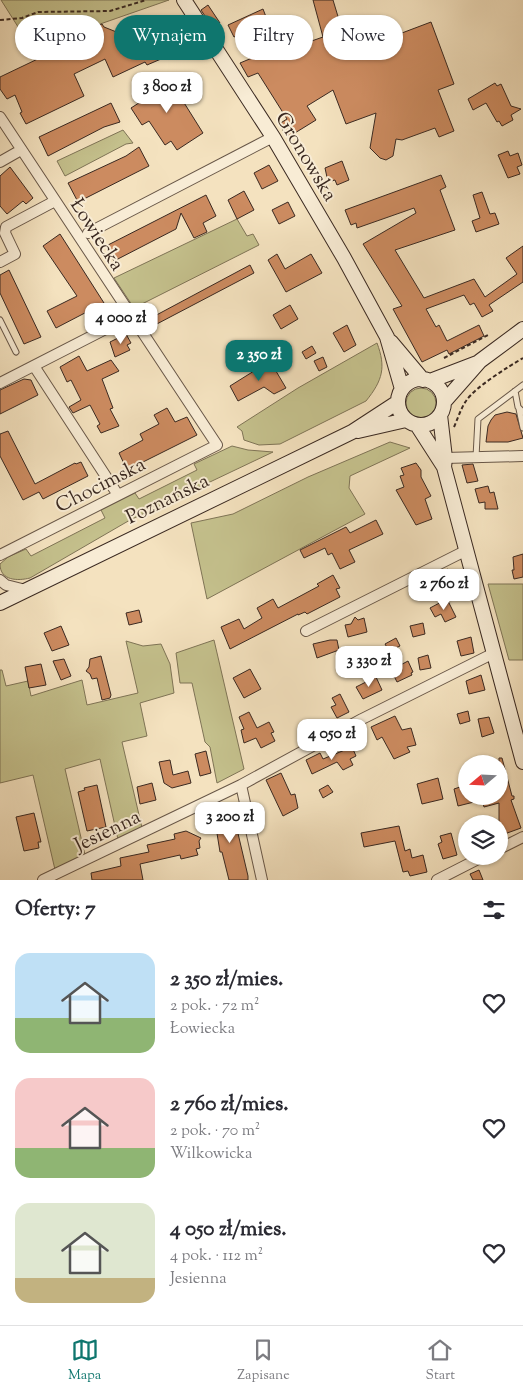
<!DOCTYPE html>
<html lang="pl">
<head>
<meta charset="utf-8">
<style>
	:root { --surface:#fff; --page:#f2f2f3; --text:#2b2b33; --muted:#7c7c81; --line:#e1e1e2; --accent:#0f766e }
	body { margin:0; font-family:"Sorts Mill Goudy",serif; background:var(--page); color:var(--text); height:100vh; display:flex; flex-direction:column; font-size:19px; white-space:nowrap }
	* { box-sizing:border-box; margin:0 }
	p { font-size:16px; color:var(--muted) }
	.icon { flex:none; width:28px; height:28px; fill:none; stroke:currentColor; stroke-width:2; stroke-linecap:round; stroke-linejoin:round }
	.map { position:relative; height:880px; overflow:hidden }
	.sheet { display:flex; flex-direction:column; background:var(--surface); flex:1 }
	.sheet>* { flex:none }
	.banner { position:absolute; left:15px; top:15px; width:494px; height:45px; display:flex; gap:10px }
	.needle { width:32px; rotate:251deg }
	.tools { position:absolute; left:458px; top:755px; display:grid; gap:10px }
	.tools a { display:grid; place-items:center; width:50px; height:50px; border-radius:50%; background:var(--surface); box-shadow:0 1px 4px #0004; font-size:25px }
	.price { position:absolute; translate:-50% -42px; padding:0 11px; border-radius:10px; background:#fff; color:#222; font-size:16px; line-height:32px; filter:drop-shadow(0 1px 2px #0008) }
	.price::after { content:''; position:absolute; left:50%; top:30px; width:15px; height:11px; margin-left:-8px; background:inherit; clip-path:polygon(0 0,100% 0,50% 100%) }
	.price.current { background:var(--accent); color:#fff }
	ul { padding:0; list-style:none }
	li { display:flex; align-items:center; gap:15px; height:125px; padding:0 15px }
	li span { display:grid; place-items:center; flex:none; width:140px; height:100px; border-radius:15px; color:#555 }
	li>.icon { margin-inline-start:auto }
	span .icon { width:60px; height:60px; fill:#fffc; stroke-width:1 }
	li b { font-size:21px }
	h2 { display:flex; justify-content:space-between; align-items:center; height:60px; padding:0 15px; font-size:21px }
	.pill { padding:0 18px; border-radius:22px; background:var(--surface); box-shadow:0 1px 4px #0004; font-size:18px; line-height:45px }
	.pill.current { background:var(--accent); color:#fff }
	.dock { display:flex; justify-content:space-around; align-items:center; height:70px; border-top:1px solid var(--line); background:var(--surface); font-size:14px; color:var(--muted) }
	.dock a { display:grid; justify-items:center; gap:2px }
	.dock .current { color:var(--accent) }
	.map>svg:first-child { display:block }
	.green { fill:#c4c08c; stroke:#7f7456 }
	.building { fill:#cc8b60; stroke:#3a2921 }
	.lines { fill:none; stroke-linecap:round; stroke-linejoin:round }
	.lane-casing { stroke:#685748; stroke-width:7 }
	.street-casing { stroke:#685748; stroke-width:12 }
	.secondary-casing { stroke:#3a2921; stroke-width:16 }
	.path { stroke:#3a2921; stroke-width:2; stroke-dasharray:4 2.5; stroke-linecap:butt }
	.lane { stroke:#f8ecd5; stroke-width:5 }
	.street { stroke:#f8ecd5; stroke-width:10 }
	.secondary { stroke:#f8ecd5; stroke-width:14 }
	.labels { text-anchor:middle; stroke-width:4; stroke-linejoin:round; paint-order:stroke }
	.street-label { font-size:20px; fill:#3a2921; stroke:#f8ecd5 }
</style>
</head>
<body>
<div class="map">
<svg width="523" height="880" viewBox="0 0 523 880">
	<rect width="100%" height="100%" fill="#f4e2bf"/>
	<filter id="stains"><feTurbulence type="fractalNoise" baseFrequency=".004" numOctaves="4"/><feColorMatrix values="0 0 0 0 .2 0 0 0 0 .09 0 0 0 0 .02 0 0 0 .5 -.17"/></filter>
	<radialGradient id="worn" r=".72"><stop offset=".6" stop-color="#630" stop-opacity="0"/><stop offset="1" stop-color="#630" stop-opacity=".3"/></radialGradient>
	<!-- green -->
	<path class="green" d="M1 0H169L103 23 34 52Z
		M123 130 133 143 126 144 65 176 57 161Z
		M237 219 247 236 253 234 259 245 134 308 114 278Z
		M377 343C386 367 383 380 366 401L280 444 259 445 244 440 242 431 237 427 298 388Z
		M406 403a15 15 0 1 1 30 0a15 15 0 1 1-30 0Z
		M390 442 410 448 350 476 349 488 365 514 207 599 191 523 233 514 308 477Z
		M232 446 248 450 273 452 130 520 30 578C18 581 0 581 0 564L8 557 26 549 31 556 105 518 101 510 135 493 139 499 197 470 194 464Z
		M488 584H523V660H509Z
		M214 640 244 769 217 783 210 747 205 742 192 683H180L176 653Z
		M126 641 143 646 161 644 170 664 174 693 140 703 147 736 122 742 143 832 119 844 100 759 65 769 86 859 56 874 33 775 0 783V670H2L6 686 28 681 31 696 82 680 87 705 138 693Z"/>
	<!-- building -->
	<path class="building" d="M313 0H333L349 53 431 22 454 84 438 90 454 131 439 137 435 128 402 140 396 139 393 156 386 160 380 158 370 148 376 113 346 124 333 90 307 106 316 120 290 136 286 135 279 124 287 119 258 73 248 77 240 63 281 46 283 51 323 37Z
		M208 5 220 23 213 28 201 10Z
		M263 9 268 22 234 37 228 25Z
		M102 24 104 27 119 33 118 36 125 51 167 32 175 53 147 65 145 62 113 77 105 59 101 61 74 74 84 96 26 124 20 113 22 112 15 95 7 99 0 89V77L67 45 65 40Z
		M166 74 203 133 177 150 171 141 165 145 149 121 142 125 131 108 145 99 140 91Z
		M495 83 497 86 501 84 511 106 521 109 511 115 513 120 502 126 499 121 497 122 486 103 473 110 468 99Z
		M111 103 120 122 104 127 48 156 39 137Z
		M139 147 149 166 78 202 68 183 126 156Z
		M508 151 510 156 518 153 522 165 517 167 520 174 508 178 498 155Z
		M342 161 349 180 337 185 335 180 328 182 325 168Z
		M269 165 278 181 262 189 254 173Z
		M10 167 33 198 26 204 23 201 7 214 0 206V176Z
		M441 175 446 187 440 190 455 230 395 250 424 298 474 279 485 297 517 274 506 258 523 246V282L489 305 493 311 482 317 474 303 470 305 464 295 426 309 436 327 439 325 447 341 479 325 484 336 449 354 447 350 422 362 393 309 402 306 363 244 416 213 414 208 357 228 356 223 351 225 345 210Z
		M244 191 254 210 237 219 228 200Z
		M482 192 490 214 495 213 499 224 476 232 472 221 480 218 473 195Z
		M206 195 216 216 203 223 207 232 194 238 181 213 176 229 114 261 106 246Z
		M288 202 295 216 279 224 272 210Z
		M60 234 104 303 56 328 47 311 77 296 43 246Z
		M277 254 285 269 311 254 322 273 286 292 268 260Z
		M250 265 254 273 153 326 149 319Z
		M9 270 41 337 24 344 0 293V275Z
		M290 305 298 319 281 329 273 315Z
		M347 325 356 345 344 352 333 333Z
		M126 334 131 343 127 345 130 350 115 357 110 342Z
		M312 346 316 353 306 359 302 352Z
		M79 356 87 371 111 360 119 371 102 379 113 408 110 409 119 426 101 433 97 426 100 424 90 405 73 413 69 407 81 400 71 380 67 382 60 367Z
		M323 357 327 367 319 371 314 361Z
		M270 361 286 388 274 394 264 387 238 401 230 386Z
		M24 379 31 380 38 395 0 414V390Z
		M167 408 175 422 187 417 197 435 127 470 119 453 143 440 140 434 159 424 154 415Z
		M507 412 516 414 523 438 508 442H486L488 426 491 420 495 415Z
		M8 431 35 484 75 463 76 464 81 462 88 476 43 499 39 492 23 500 0 456V434Z
		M416 463 421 470V477L431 496 425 499 432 519 416 525 396 490 404 487 400 476 404 475 401 468Z
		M473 464 478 481 467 483 462 465Z
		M488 486 490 493 494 492 498 509H485V502L479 503 475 489Z
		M376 520 383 534 349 550 355 562 340 569 332 553 328 555 325 548 304 558 300 550 346 527 350 533Z
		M523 554V577L514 579 512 570H514L513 557Z
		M448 569 454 581 434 592 428 579Z
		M333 575 340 588 336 589 340 597 307 614 305 612 298 615V614L230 649 221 627 239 619 244 629 262 618 257 608 273 599 278 608 319 586 317 584Z
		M447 599 456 617 445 622 441 614 435 617 430 608Z
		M139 610 142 622 129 625 126 613Z
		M355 617 358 620 364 618 367 632 348 637 345 625 351 624Z
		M423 623 425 634 413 637 410 626Z
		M61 626 69 645 52 651 44 633Z
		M471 637 474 653 461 656 457 641Z
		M396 638 400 646 389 651 385 644Z
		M330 640H337L339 650 317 658 313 644Z
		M428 655 431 668 420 670 418 658Z
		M101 656 111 695 110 698 102 700 97 678 92 679 90 674 86 671 89 667 90 659Z
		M64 659 71 676 61 680 53 661Z
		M408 661 413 672 411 673 412 675 397 682 391 670Z
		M41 664 46 685 29 688 25 667Z
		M250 669 261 689 244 698 233 678Z
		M481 675 485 690 469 694 466 681Z
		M376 677 382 690 363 699 356 687Z
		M340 694 349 712 337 718 331 707 336 705 332 698Z
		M468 711 470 721 460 724 457 714Z
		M249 712 257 728 269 722 274 732 271 733 275 741 261 748 256 738 244 743 241 730 244 729 239 717Z
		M395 716 402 730 411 728 416 745 407 747 410 752 394 759 382 737 377 740 371 727Z
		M489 717 494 733 482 737 478 719Z
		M352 747 356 756 350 759 353 765 343 770 337 762 312 774 306 760 320 753 323 759Z
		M206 751 211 773 200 776 195 754Z
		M499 758H502L512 796H514V799L511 800 521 828 499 836V803L484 807 482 800 458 806 454 789 466 785V796H499Z
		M170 760 173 775 188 771 191 783 172 788 164 783 159 762Z
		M281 773 291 795 295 794 298 808 283 816 266 780Z
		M438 778 443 799 422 804 417 784Z
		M152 783 156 800 140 804 137 787Z
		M97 785 106 827 87 831 78 792 85 790 84 788Z
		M328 785 333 792 323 798 319 790Z
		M232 808 248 876V880H229L222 852H220L215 821 211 822 209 813Z
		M34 813 41 842H38L39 848 24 851 16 817Z
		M399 826 405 851 410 849 412 858 423 855 427 872 410 876 408 871 403 872 395 841 364 847 361 833Z
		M186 831 201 838 199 841 200 848 196 849 198 855 181 859 180 855 140 864 143 880H92L91 873 121 866 120 858 149 852 147 845 175 839 174 834Z
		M451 833 457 855 443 859 438 844 442 842 440 836Z
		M479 870 483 880H473L470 874Z"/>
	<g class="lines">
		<defs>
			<path id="lane" d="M0 320 16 352
				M515 391 518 407 523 412
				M519 409 523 428
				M476 457 478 419 523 385"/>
			<path id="street" d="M0 117 217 445 0 555
				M0 162 21 150
				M88 233 273 137
				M0 262 15 254 5 233 6 227 55 201
				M34 366 118 495
				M0 383 131 316
				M445 458 523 456
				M0 580 6 585 26 590
				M306 631 467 550
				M241 785 262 880
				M499 849 523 837
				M43 880 241 785 362 719 494 653
				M437 880 484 856"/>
			<path id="secondary" d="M184 0 273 137 344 258 387 337 402 389
				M391 342 423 380
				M398 402a23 23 0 1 1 46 0a23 23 0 1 1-46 0Z
				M430 381 477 363
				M444 402 480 361 523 329
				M440 415 445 458 444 467 523 762
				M417 425 444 467
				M358 431 406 420
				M0 603 352 432 398 402"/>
		</defs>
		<!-- lane casing -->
		<use href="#lane" class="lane-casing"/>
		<!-- street casing -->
		<use href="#street" class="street-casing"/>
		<!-- secondary casing -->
		<use href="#secondary" class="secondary-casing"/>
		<!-- path -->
		<path class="path" d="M0 20 22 18 38 12 110 11 146 0
			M444 358 490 334
			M454 427C458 418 461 408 466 401 475 387 508 367 523 358"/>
		<!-- lane -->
		<use href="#lane" class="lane"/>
		<!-- street -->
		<use href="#street" class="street"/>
		<!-- secondary -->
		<use href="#secondary" class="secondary"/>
	</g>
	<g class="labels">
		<!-- street labels -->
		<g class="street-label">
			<text transform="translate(307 156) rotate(59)" y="7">Gronowska</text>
			<text transform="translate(98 234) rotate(57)" y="7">Łowiecka</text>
			<text transform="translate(100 484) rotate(-27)" y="7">Chocimska</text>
			<text transform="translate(167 498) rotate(-26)" y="7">Poznańska</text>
			<text transform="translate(107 830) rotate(-26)" y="7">Jesienna</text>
		</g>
	</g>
	<rect width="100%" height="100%" filter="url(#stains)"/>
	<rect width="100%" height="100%" fill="url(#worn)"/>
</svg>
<div class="tools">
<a><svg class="needle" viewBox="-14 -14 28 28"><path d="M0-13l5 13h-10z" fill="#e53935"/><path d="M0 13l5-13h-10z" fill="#7c7c81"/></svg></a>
<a><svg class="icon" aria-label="layers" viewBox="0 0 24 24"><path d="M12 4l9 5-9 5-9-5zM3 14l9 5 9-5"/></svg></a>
</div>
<b class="price" style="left:167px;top:114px">3 800 zł</b>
<b class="price" style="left:121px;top:345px">4 000 zł</b>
<b class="price current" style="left:259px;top:382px">2 350 zł</b>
<b class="price" style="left:444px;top:611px">2 760 zł</b>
<b class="price" style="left:369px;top:688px">3 330 zł</b>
<b class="price" style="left:332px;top:761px">4 050 zł</b>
<b class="price" style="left:230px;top:844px">3 200 zł</b>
<div class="banner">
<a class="pill">Kupno</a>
<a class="pill current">Wynajem</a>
<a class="pill">Filtry</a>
<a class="pill">Nowe</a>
</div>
</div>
<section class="sheet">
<h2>Oferty: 7<svg class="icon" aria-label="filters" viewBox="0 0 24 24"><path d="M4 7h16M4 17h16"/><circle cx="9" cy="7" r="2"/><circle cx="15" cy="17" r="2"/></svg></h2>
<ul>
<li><span style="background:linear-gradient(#bfe0f5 65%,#8fb573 0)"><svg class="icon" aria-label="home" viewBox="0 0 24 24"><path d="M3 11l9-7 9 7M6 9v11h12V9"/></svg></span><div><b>2 350 zł/mies.</b><p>2 pok. · 72 m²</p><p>Łowiecka</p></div><svg class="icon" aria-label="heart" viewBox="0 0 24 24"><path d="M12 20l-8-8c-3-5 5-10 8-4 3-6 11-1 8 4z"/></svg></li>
<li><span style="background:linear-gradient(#f6c9c9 70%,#8fb573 0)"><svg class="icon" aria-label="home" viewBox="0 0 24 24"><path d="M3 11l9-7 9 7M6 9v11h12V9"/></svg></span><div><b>2 760 zł/mies.</b><p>2 pok. · 70 m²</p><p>Wilkowicka</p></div><svg class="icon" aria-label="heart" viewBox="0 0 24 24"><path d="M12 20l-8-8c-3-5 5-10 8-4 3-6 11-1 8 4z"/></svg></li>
<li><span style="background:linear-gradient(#dfe7d0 75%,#c2b280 0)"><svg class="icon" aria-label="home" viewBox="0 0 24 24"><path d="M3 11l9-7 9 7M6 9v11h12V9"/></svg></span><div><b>4 050 zł/mies.</b><p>4 pok. · 112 m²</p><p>Jesienna</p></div><svg class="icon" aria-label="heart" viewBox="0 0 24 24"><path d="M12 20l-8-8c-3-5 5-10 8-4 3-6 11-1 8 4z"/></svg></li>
</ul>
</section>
<nav class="dock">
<a class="current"><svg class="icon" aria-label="map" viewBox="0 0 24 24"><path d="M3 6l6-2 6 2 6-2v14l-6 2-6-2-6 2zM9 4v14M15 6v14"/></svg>Mapa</a>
<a><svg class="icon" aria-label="saved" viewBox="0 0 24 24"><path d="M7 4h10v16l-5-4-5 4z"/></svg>Zapisane</a>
<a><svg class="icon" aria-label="home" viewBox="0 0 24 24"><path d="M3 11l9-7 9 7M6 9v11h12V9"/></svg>Start</a>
</nav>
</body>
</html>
